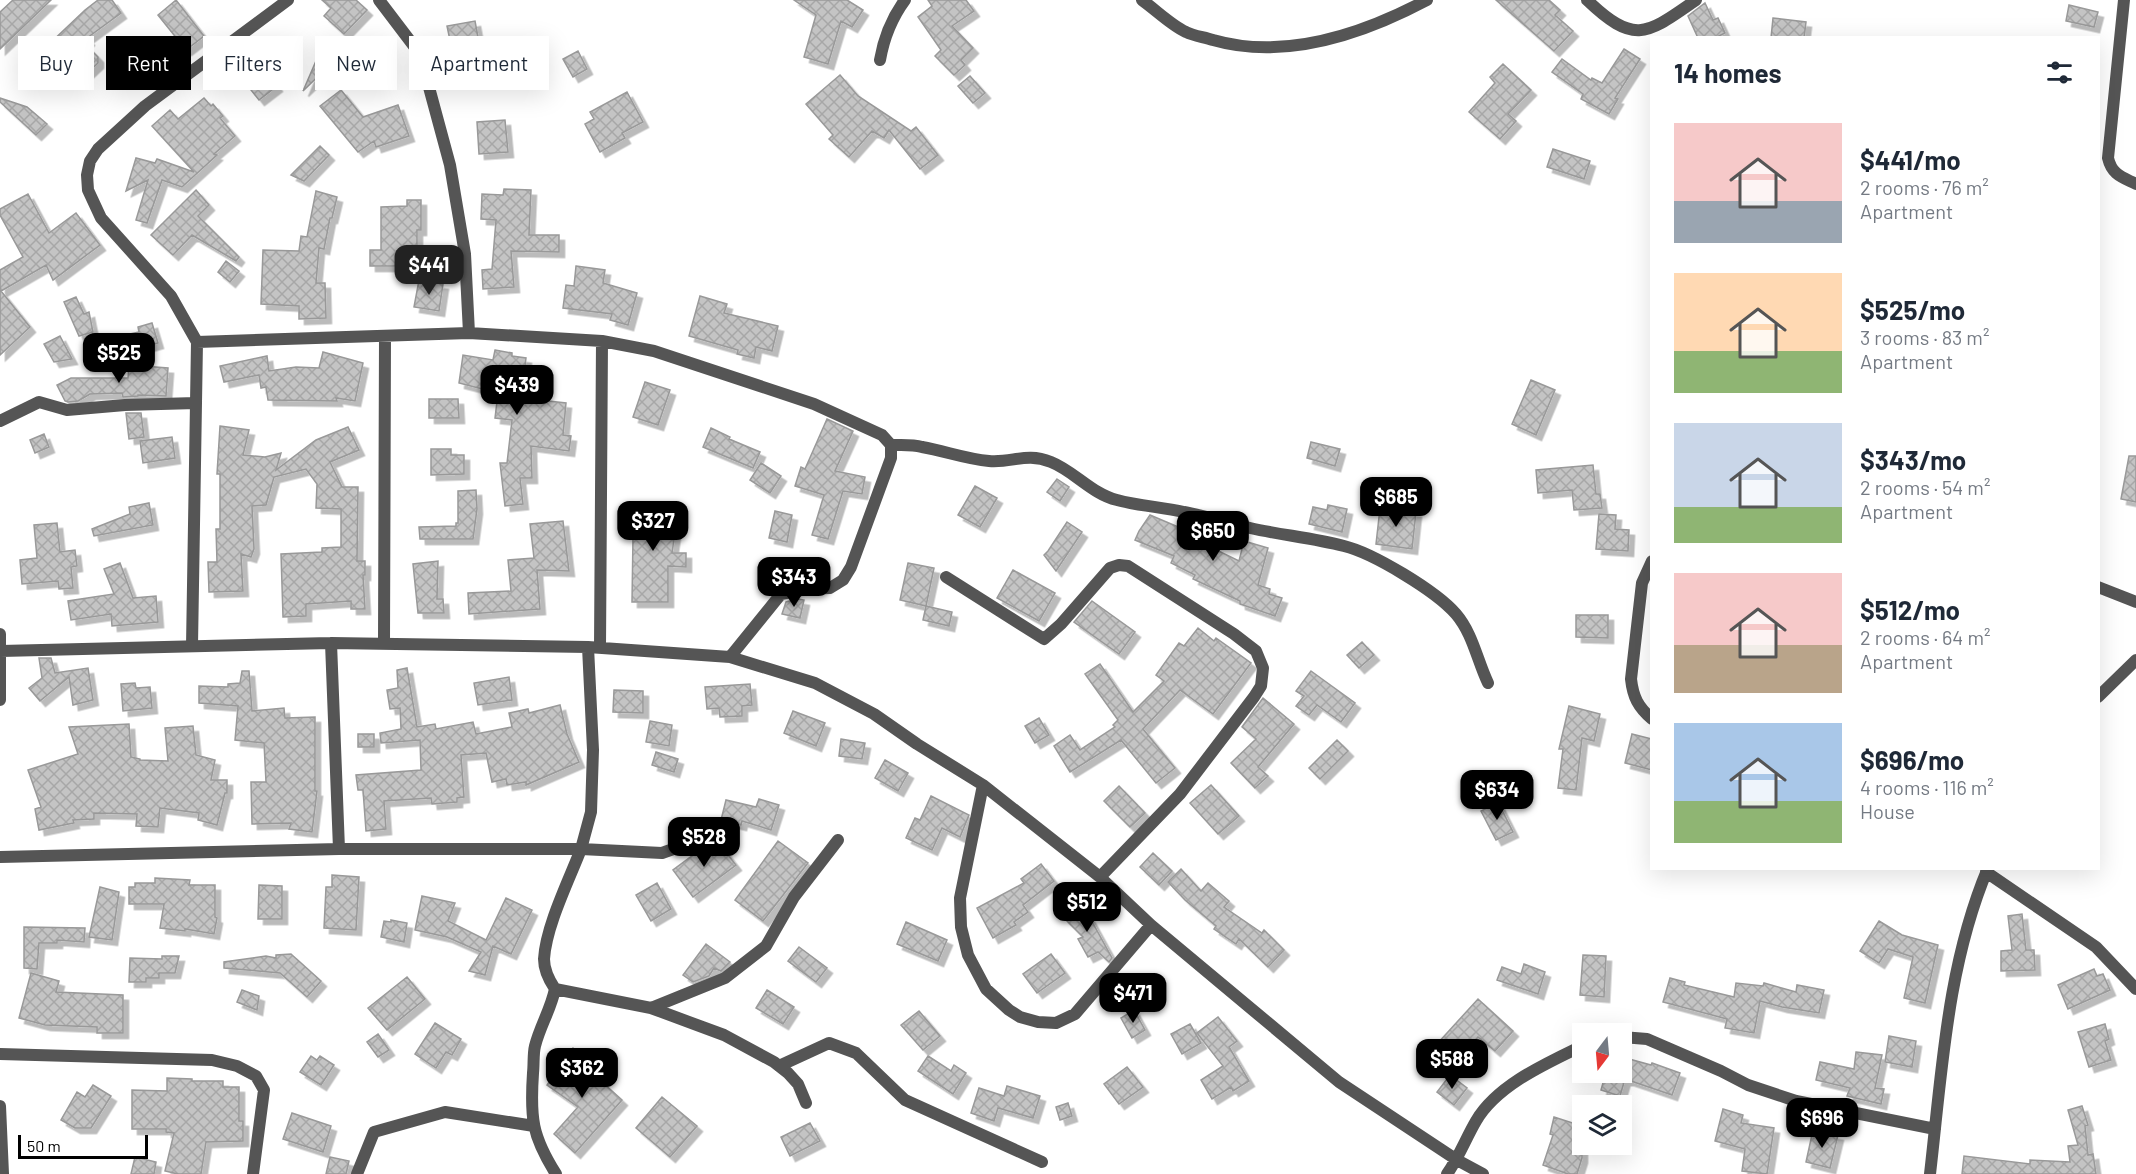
<!DOCTYPE html>
<html lang="en">
<head>
<meta charset="utf-8">
<style>
	:root { --surface:#fff; --page:#f2f2f3; --text:#1f2937; --muted:#747a83; --accent:#000 }
	body { margin:0; font-family:Barlow,sans-serif; background:var(--page); color:var(--text); height:100vh; display:flex; flex-direction:column; font-size:22px; white-space:nowrap }
	* { box-sizing:border-box; margin:0 }
	p { font-size:20px; color:var(--muted) }
	.icon { flex:none; width:33px; height:33px; fill:none; stroke:currentColor; stroke-width:2; stroke-linecap:round; stroke-linejoin:round }
	.map { position:relative; flex:1; overflow:hidden }
	.drawer { position:absolute; left:1650px; top:36px; width:450px; height:834px; display:flex; flex-direction:column; background:var(--surface); border-radius:0px; box-shadow:0 6px 24px #0002 }
	.drawer>* { flex:none }
	.hud { position:absolute; left:18px; top:36px; width:570px; height:54px; display:flex; gap:12px }
	.needle { width:39px; rotate:196deg }
	.tools { position:absolute; left:1572px; top:1023px; display:grid; gap:12px }
	.tools a { display:grid; place-items:center; width:60px; height:60px; border-radius:0px; background:var(--surface); box-shadow:0 6px 24px #0002; font-size:30px }
	.scale { position:absolute; left:18px; bottom:15px; width:130px; box-sizing:border-box; padding-left:6px; border:3px solid #000; border-top:0; font-size:16px; line-height:21px; white-space:nowrap; color:#000; -webkit-text-stroke:4px #fff; paint-order:stroke }
	.price { position:absolute; translate:-50% -51px; padding:0 14px; border-radius:12px; background:var(--accent); color:#fff; font-size:20px; line-height:39px; filter:drop-shadow(0 2px 3px #0008) }
	.price::after { content:''; position:absolute; left:50%; top:36px; width:18px; height:14px; margin-left:-9px; background:inherit; clip-path:polygon(0 0,100% 0,50% 100%) }
	.price.selected { background:#222; color:#fff }
	ul { padding:0; list-style:none }
	li { display:flex; align-items:center; gap:18px; height:150px; padding:0 24px }
	li span { display:grid; place-items:center; flex:none; width:168px; height:120px; border-radius:0px; color:#555 }
	li>.icon { margin-inline-start:auto }
	span .icon { width:72px; height:72px; fill:#fffc; stroke-width:1 }
	li b { font-size:26px }
	h2 { display:flex; justify-content:space-between; align-items:center; height:72px; padding:0 24px; font-size:26px }
	.chip { padding:0 21px; border-radius:0px; background:var(--surface); box-shadow:0 6px 24px #0002; font-size:21px; line-height:54px }
	.chip.selected { background:var(--accent); color:#fff }
	.map>svg:first-child { display:block }
	.building { fill:url(#building-cross-hatch); stroke:#999; stroke-width:1.5; filter:url(#shadow) }
	.lines { fill:none; stroke-linecap:round; stroke-linejoin:round }
	.minor { stroke:#555; stroke-width:12 }
</style>
</head>
<body>
<div class="map">
<svg width="2136" height="1174" viewBox="0 0 2136 1174">
	<defs>
		<pattern id="building-cross-hatch" width="8" height="8" patternUnits="userSpaceOnUse" patternTransform="scale(1.5)"><rect width="8" height="8" fill="#c4c4c4"/><path d="M0 0l8 8M0 8l8-8" fill="none" stroke="#a7a7a7"/></pattern>
		<filter id="shadow"><feDropShadow dx="5.5" dy="5.5" stdDeviation="0" flood-color="#0004"/></filter>
	</defs>
	<rect width="100%" height="100%" fill="#fff"/>
	<!-- building -->
	<path class="building" d="M13 0H51L0 49V12Z
		M98 0H112L121 13 87 38 89 40 85 44 98 57V63L81 79 61 57 41 79 27 65 85 10Z
		M176 0 204 36 186 50 158 15Z
		M322 0H356L367 10 344 34 324 16 331 8Z
		M794 0H847L863 10 852 27 841 21 828 64 804 57 816 15Z
		M928 0H966L974 11 952 26 973 48 961 60 965 65 954 75 935 56 941 50 918 17 932 6Z
		M1496 0H1549L1560 10 1555 15 1573 31 1554 51Z
		M1705 3 1713 20 1718 18 1725 33 1715 38H1698L1688 16Z
		M2069 5 2098 12 2094 27 2066 21Z
		M1773 18 1806 22 1804 38H1771Z
		M475 21 482 59 455 64 447 26Z
		M330 43 341 54 303 91 319 54Z
		M1624 49 1640 59 1615 98 1618 99 1609 114 1581 99 1583 94 1552 72 1562 59 1591 80 1592 78 1602 83Z
		M578 51 587 69 573 77 563 59Z
		M254 57 277 86 259 100 236 71Z
		M1503 64 1531 90 1508 114 1516 121 1500 139 1469 112 1495 83 1490 77Z
		M840 75 858 96 911 131 916 127 938 155 920 169 889 130 884 138 872 131 849 157 829 139 833 135 806 104Z
		M970 76 985 93 973 103 958 86Z
		M341 90 363 117 398 105 409 136 376 147 374 141 358 152 320 106Z
		M627 92 643 122 622 133 625 138 600 152 585 124 594 119 590 112Z
		M0 98 27 107 47 124 36 135 0 102Z
		M204 98 211 106 213 104 223 116 220 118 235 136 214 154 217 155 182 187 162 180 147 223 136 220 148 180 126 191 136 158 155 163 157 159 194 172 152 126 170 110 178 119Z
		M505 120 508 152 479 154 477 122Z
		M320 146 329 155 304 181 291 175Z
		M1553 149 1590 161 1584 179 1547 167Z
		M504 189 531 190 529 235H559V252L511 251 514 287 483 289 482 270 492 269 496 220 481 219 482 194 503 195Z
		M196 190 209 205 198 216 239 257 236 261 192 235 173 255 151 235Z
		M316 191 337 197 332 218H330L324 249 319 248 316 283H325L326 318 299 319V306L261 304 263 250 299 251 301 236 307 237Z
		M28 194 49 233 76 213 100 245 53 280 46 265 1 291 30 327 0 355V270L23 257 0 215V209Z
		M407 200H421V230H417V259H428V273H407L406 266H370V250H381V207L407 206Z
		M226 261 239 271 230 282 218 272Z
		M576 266 605 270 603 283 637 293 628 325 610 320 612 314 563 308 566 285 574 286Z
		M419 280 443 284 439 311 414 307Z
		M700 296 727 304 724 313 778 326 772 351 756 347 754 358 737 354 738 350 689 336Z
		M76 297 84 314 89 312 93 332 79 336 64 302Z
		M152 323 158 343 130 351V348L118 350 116 337 139 332 138 327Z
		M60 336 72 359 54 362 44 344Z
		M495 350 512 353V356L526 358 521 398 566 403 563 435 571 436 569 451 531 446 532 478H520L523 504 505 506 500 463H507L512 420 495 418 498 393 459 383 463 355 493 360Z
		M323 352 363 363 355 401 336 398 337 401 268 400 266 387 261 388 259 375 224 382 220 366 267 356 269 371 296 367 319 368Z
		M129 365 168 368 166 396 138 395V396L123 397 122 393 90 394 78 401 68 402 65 401 57 385 71 378H128Z
		M1531 380 1555 390 1536 435 1512 424Z
		M645 382 670 390 658 425 633 417Z
		M429 399H458L459 418H429Z
		M126 413H141L144 437 129 439Z
		M827 419 853 431 835 471 865 477 862 494 843 491 828 539 812 535 824 495 795 486 801 467 805 469Z
		M220 426 249 430 243 455 265 457 281 453 276 470 316 440 348 427 359 450 330 462 342 487H358L357 561H365V575H363L365 609H351V601L306 604V616L283 617 281 554 322 552V548L341 547V509L316 508 317 484 306 469 274 477 266 505 252 506 254 549 251 557 241 554 243 591 209 592 208 562H217L216 529H220V474H217Z
		M711 428 730 437 729 439 760 452 753 468 703 447Z
		M44 434 49 447 35 453 30 440Z
		M172 437 175 458 143 463 140 441Z
		M1311 442 1340 449 1335 466 1307 458Z
		M431 449H451V455H464V474L431 475Z
		M2129 456H2136V502L2121 499Z
		M761 463 781 476 770 493 750 480Z
		M1593 465 1596 494H1600L1602 508 1574 510 1572 490 1538 493 1536 470Z
		M1057 479 1069 487 1060 501 1047 492Z
		M1373 480 1388 484 1384 500 1369 497Z
		M975 486 997 498 980 527 958 515Z
		M476 490 477 509 473 539H420L419 527 456 526V523H458V491Z
		M149 503 153 525 94 536 92 529 130 514 129 507Z
		M632 503 659 506V510L678 513 672 553H686V567L668 566V602H632L633 536H629Z
		M1328 505 1347 509 1342 532 1309 524 1313 507 1327 510Z
		M1380 508 1416 512 1412 549 1376 544Z
		M775 511 792 515 787 542 769 538Z
		M1599 514 1616 515 1615 529 1629 530 1628 551 1596 549Z
		M1150 515 1190 532 1194 522 1216 528 1208 546 1239 561 1244 541 1268 548 1258 585 1270 589 1269 594 1282 598 1275 616 1240 604V601L1193 579 1195 575 1171 563 1174 556 1135 540 1139 531Z
		M563 521 569 571 537 570 540 609 469 614 468 593 511 591 508 560 534 558 530 524Z
		M1067 522 1082 532 1056 571 1044 555 1048 551Z
		M57 523 60 552 75 550 77 566 71 567 73 588 59 589 58 581 22 584 20 560 37 558 34 525Z
		M438 561 437 599H443L444 613H418L413 564Z
		M120 563 133 598 156 596 158 622 112 626 111 614 71 620 68 601 114 594 104 569Z
		M908 563 934 568 926 606 900 600Z
		M1013 570 1055 593 1039 621 997 598Z
		M798 599 804 600 800 618 782 614 786 602Z
		M1092 601 1135 632 1119 654 1074 622Z
		M926 606 952 612 949 626 923 620Z
		M1576 615H1608V638L1576 637Z
		M1198 628 1214 641 1216 638 1251 663 1213 714 1180 690 1143 729 1175 768 1156 783 1121 740 1070 772 1054 746 1070 735 1080 750 1115 727 1113 725 1118 720 1085 674 1100 664 1133 712 1164 681 1156 675 1179 643 1184 646Z
		M1362 642 1374 655 1359 668 1347 655Z
		M39 658H51L55 673 88 668 93 700 73 705 69 677 40 701 29 688 42 678Z
		M407 668 417 727 435 724 436 729 473 722 476 734 512 727 509 713 528 709 529 713 560 705 567 734 579 762 526 785V782L507 785 506 779 492 782 486 753 461 755 464 797 457 798V802L432 804 431 798 384 801 386 829 366 831 363 790H358L356 775 421 770 420 740 381 743 380 733 401 729 400 708 390 709 387 690 398 688 397 670Z
		M242 671H249L252 711 284 708 285 718 315 717V791H317L312 832 289 829 291 823 252 824 251 782H266L264 743 235 740 238 706 199 703V686L228 687V684L240 683Z
		M1311 671 1355 703 1341 722 1317 705 1309 715 1296 706 1304 696 1296 691Z
		M509 677 512 700 478 705 474 683Z
		M135 683 136 688 150 687 152 708 123 711 121 684Z
		M750 684 752 705 742 706V716L720 717 719 708 707 709 705 687Z
		M614 690 643 691V713L613 712Z
		M1263 698 1294 724 1258 767 1268 776 1255 788 1231 763 1256 739 1242 727Z
		M1569 706 1600 714 1594 741 1582 738 1576 790 1558 788 1563 749H1559Z
		M793 711 825 723 816 746 784 733Z
		M1039 718 1049 735 1035 743 1025 726Z
		M650 721 672 725 669 746 646 742Z
		M129 724 131 757 140 759V760L168 761 165 728 193 726 196 755 215 760 211 780H227V793H225L217 825 198 820 199 813 160 808 158 827 136 826 137 814 94 813V819L73 820 74 823 39 830 35 809 41 807 28 770 78 754 69 727Z
		M358 734H374V747H358Z
		M1632 734 1652 739V770L1625 763Z
		M841 739 865 743 862 759 839 756Z
		M1337 740 1348 751 1320 779 1309 768Z
		M656 752 678 759 674 772 652 765Z
		M885 760 908 773 898 791 875 778Z
		M1211 785 1239 816 1218 834 1190 803Z
		M1119 786 1145 813 1130 827 1104 801Z
		M931 796 969 815 960 837 942 828 932 850 906 838 915 818 920 820Z
		M759 799 779 805 771 830 742 821 741 825 721 820 726 800 756 807Z
		M1498 802 1513 832 1496 840 1481 811Z
		M778 841 808 863 763 921 735 900Z
		M718 842 736 865 693 897 673 870 704 847Z
		M1153 853 1172 871 1159 885 1140 867Z
		M1041 864 1054 881 1023 905 1028 912 1014 922 1016 925 993 938 977 908 1024 883 1021 879Z
		M1181 869 1201 891 1208 883 1229 901 1224 907 1262 933 1264 930 1284 950 1268 967 1239 939 1236 944 1214 929 1216 926 1185 900 1168 882Z
		M332 875 359 877 356 930 324 928 326 887H332Z
		M155 878 190 880 189 885H215V917L217 918 214 934 185 929V931L160 928 164 904H129V887H135V883H155Z
		M657 883 671 909 651 921 636 895Z
		M259 885 282 886V919H258Z
		M100 887 119 892 112 940 89 937Z
		M422 896 455 903 448 921 486 940 506 898 532 910 511 954 493 946 485 975 469 971 481 952 447 937 415 930Z
		M1076 904 1090 918 1112 958 1109 962 1098 952 1088 957 1078 939 1083 937 1063 917Z
		M2022 914 2026 950H2034L2035 970 2001 971V951L2012 950 2008 916Z
		M391 920 407 923 404 942 381 937 384 921 391 922Z
		M1879 921 1902 935 1938 945 1925 1003 1904 998 1913 957 1888 949 1879 963 1860 951Z
		M906 922 947 940 938 961 897 944Z
		M24 927 85 928 84 942 57 940V943H39L37 969 24 968Z
		M706 944 730 962 721 971 714 968 709 976 693 982 683 975Z
		M799 947 827 968 816 982 788 961Z
		M291 954 321 981 307 997 280 973 224 968V962L266 956 276 958V955Z
		M1051 954 1065 973 1037 993 1023 974Z
		M1583 955 1606 956 1604 997 1580 995Z
		M162 956H179L175 973H159V978H146V982H129L130 958 162 959Z
		M1524 964 1545 972 1538 994 1497 980 1502 967 1521 974Z
		M2094 969 2097 976 2103 974 2110 990 2068 1009 2058 985Z
		M31 973 59 981 56 992 123 995V1033H97V1027L45 1025 19 1018Z
		M407 977 425 999 387 1030 368 1008Z
		M1670 978 1685 982 1684 985 1734 997 1736 983 1763 986 1764 983 1796 992 1797 985 1824 990 1819 1013 1782 1007 1760 1001 1754 1033 1725 1028 1727 1019 1663 1002Z
		M242 990 259 996 257 1010 237 1002Z
		M767 990 794 1007 783 1024 756 1008Z
		M1478 999 1513 1031 1495 1051 1478 1037 1456 1061 1437 1044Z
		M1134 1010 1145 1030 1132 1038 1121 1018Z
		M919 1011 940 1036 923 1050 901 1025Z
		M1218 1017 1237 1041 1229 1047 1249 1081 1233 1091 1231 1087 1212 1099 1201 1080 1223 1066 1197 1033Z
		M435 1023 461 1039 452 1055 446 1052 436 1068 415 1054Z
		M1190 1024 1201 1043 1182 1054 1171 1034Z
		M2105 1024 2109 1039 2105 1041 2111 1060 2089 1067 2078 1032Z
		M378 1034 389 1050 378 1057 367 1042Z
		M1889 1036 1916 1041 1912 1067 1885 1062Z
		M573 1048 596 1065 591 1072 622 1100 575 1153 554 1134 578 1107 547 1085Z
		M1856 1052 1882 1055 1875 1088 1884 1089 1881 1104 1847 1096 1850 1088 1816 1080 1820 1062 1854 1069Z
		M311 1056 317 1060 320 1056 334 1065 321 1085 300 1072Z
		M928 1056 951 1071 954 1065 966 1073 953 1094 918 1071Z
		M1622 1057 1651 1065 1652 1063 1680 1073 1672 1095 1625 1079 1620 1096 1601 1090 1606 1072H1622Z
		M1127 1067 1143 1087 1119 1104 1104 1084Z
		M1450 1075 1467 1088 1454 1105 1437 1092Z
		M167 1078 192 1079V1081H223V1087H239V1121H243V1141L206 1142 201 1174H178L165 1171 174 1133 166 1132V1129H132V1090L167 1091Z
		M93 1085 111 1096 91 1128H75L61 1120 77 1092 85 1097Z
		M1007 1086 1040 1096 1033 1118 998 1108 994 1121 971 1113 979 1088 1004 1096Z
		M662 1097 697 1126 670 1157 636 1128Z
		M1068 1103 1072 1116 1060 1120 1056 1107Z
		M2082 1106 2088 1125 2085 1126 2088 1155 2093 1154 2096 1174H1962L1964 1156 2030 1164V1160L2070 1162 2068 1146 2078 1145 2068 1110Z
		M1723 1109 1743 1115 1741 1123 1774 1128 1767 1174 1742 1171 1745 1149 1715 1141Z
		M292 1113 331 1126 323 1152 283 1139Z
		M1554 1117 1582 1126V1158L1577 1174H1568L1543 1165 1553 1135 1550 1134Z
		M810 1123 820 1141 790 1156 781 1137Z
		M1813 1130 1838 1135 1830 1168 1806 1162Z
		M135 1157 156 1162 154 1174H131Z
		M330 1157 349 1161 346 1174H326Z"/>
	<g class="lines">
		<!-- minor -->
		<path class="minor" d="M379 0 420 54 450 165 465 254 469 333
			M1142 0C1156 10 1171 25 1186 32 1194 36 1204 37 1213 40 1286 61 1363 34 1427 0
			M1587 0C1635 46 1647 34 1696 0
			M2124 0 2108 158C2112 175 2122 177 2136 184
			M880 60C884 37 891 19 905 0
			M197 342 469 333 602 341 654 351 814 404 882 435 891 445V458L851 567 843 580 830 588 806 589 781 594 730 657
			M0 421 39 402 67 410 125 405 196 403
			M891 445C901 445 912 444 922 447 945 451 966 459 989 461 1013 463 1026 452 1051 462 1074 471 1092 494 1117 500 1139 506 1162 507 1184 512 1206 516 1228 523 1250 528 1281 535 1313 538 1344 546 1373 553 1436 591 1456 614 1473 634 1477 660 1488 683
			M1652 561 1642 583 1631 679C1633 697 1638 707 1652 719
			M946 577 1044 639 1061 624 1110 568 1119 565 1128 566 1234 634 1256 651 1263 668 1261 686 1254 697 1180 794 1100 877
			M2098 587 2136 602
			M0 634V700
			M331 643 339 849
			M384 644 385 336
			M192 646 197 342 171 296 101 218 88 190 87 175 90 161 98 149 145 106 288 0
			M600 648 602 341
			M1 651 331 643 588 647 730 657 815 683 874 714 917 744 983 785 1100 877 1151 925 1339 1082 1457 1160 1483 1174
			M2098 697 2136 660
			M983 785 960 898 961 927 968 955 986 989 1009 1010 1020 1017 1038 1022 1056 1023 1075 1014 1151 925
			M0 857 339 849H581L591 812 593 750 588 647
			M1986 872 2096 947 2136 989
			M555 989 651 1008 724 1035 774 1062 788 1073 798 1084 806 1103
			M651 1008 725 978 766 946 794 897 838 840
			M1622 1037 1647 1039 1721 1071 1748 1085 1796 1101 1935 1129
			M0 1054 212 1060 237 1066 256 1076 264 1090 253 1174
			M779 1066 829 1043 856 1053 905 1100 1042 1162
			M0 1106 3 1174
			M357 1174 374 1132 445 1112 534 1126
			M556 1174C532 1136 530 1118 533 1073 534 1064 533 1054 535 1046 540 1026 551 1009 555 989 549 980 544 970 544 959 546 926 569 880 581 849L662 853 721 832
			M1447 1174C1459 1157 1466 1138 1476 1121 1497 1085 1547 1063 1582 1046
			M1930 1174C1942 1071 1947 965 1988 868"/>
	</g>
</svg>
<div class="tools">
<a><svg class="needle" viewBox="-14 -14 28 28"><path d="M0-13l5 13h-10z" fill="#e53935"/><path d="M0 13l5-13h-10z" fill="#747a83"/></svg></a>
<a><svg class="icon" aria-label="layers" viewBox="0 0 24 24"><path d="M12 4l9 5-9 5-9-5zM3 14l9 5 9-5"/></svg></a>
</div>
<div class="scale">50 m</div>
<b class="price selected" style="left:429px;top:296px">$441</b>
<b class="price" style="left:119px;top:384px">$525</b>
<b class="price" style="left:517px;top:416px">$439</b>
<b class="price" style="left:1396px;top:528px">$685</b>
<b class="price" style="left:653px;top:552px">$327</b>
<b class="price" style="left:1213px;top:562px">$650</b>
<b class="price" style="left:794px;top:608px">$343</b>
<b class="price" style="left:1497px;top:821px">$634</b>
<b class="price" style="left:704px;top:868px">$528</b>
<b class="price" style="left:1087px;top:933px">$512</b>
<b class="price" style="left:1133px;top:1024px">$471</b>
<b class="price" style="left:1452px;top:1090px">$588</b>
<b class="price" style="left:582px;top:1099px">$362</b>
<b class="price" style="left:1822px;top:1149px">$696</b>
<div class="hud">
<a class="chip">Buy</a>
<a class="chip selected">Rent</a>
<a class="chip">Filters</a>
<a class="chip">New</a>
<a class="chip">Apartment</a>
</div>
<section class="drawer">
<h2>14 homes<svg class="icon" aria-label="filters" viewBox="0 0 24 24"><path d="M4 7h16M4 17h16"/><circle cx="9" cy="7" r="2"/><circle cx="15" cy="17" r="2"/></svg></h2>
<ul>
<li><span style="background:linear-gradient(#f6c9c9 65%,#9aa5b1 0)"><svg class="icon" aria-label="home" viewBox="0 0 24 24"><path d="M3 11l9-7 9 7M6 9v11h12V9"/></svg></span><div><b>$441/mo</b><p>2 rooms · 76 m²</p><p>Apartment</p></div></li>
<li><span style="background:linear-gradient(#ffd9b3 65%,#8fb573 0)"><svg class="icon" aria-label="home" viewBox="0 0 24 24"><path d="M3 11l9-7 9 7M6 9v11h12V9"/></svg></span><div><b>$525/mo</b><p>3 rooms · 83 m²</p><p>Apartment</p></div></li>
<li><span style="background:linear-gradient(#c9d6e8 70%,#8fb573 0)"><svg class="icon" aria-label="home" viewBox="0 0 24 24"><path d="M3 11l9-7 9 7M6 9v11h12V9"/></svg></span><div><b>$343/mo</b><p>2 rooms · 54 m²</p><p>Apartment</p></div></li>
<li><span style="background:linear-gradient(#f6c9c9 60%,#b9a48a 0)"><svg class="icon" aria-label="home" viewBox="0 0 24 24"><path d="M3 11l9-7 9 7M6 9v11h12V9"/></svg></span><div><b>$512/mo</b><p>2 rooms · 64 m²</p><p>Apartment</p></div></li>
<li><span style="background:linear-gradient(#a9c7e8 65%,#8fb573 0)"><svg class="icon" aria-label="home" viewBox="0 0 24 24"><path d="M3 11l9-7 9 7M6 9v11h12V9"/></svg></span><div><b>$696/mo</b><p>4 rooms · 116 m²</p><p>House</p></div></li>
</ul>
</section>
</div>
</body>
</html>
